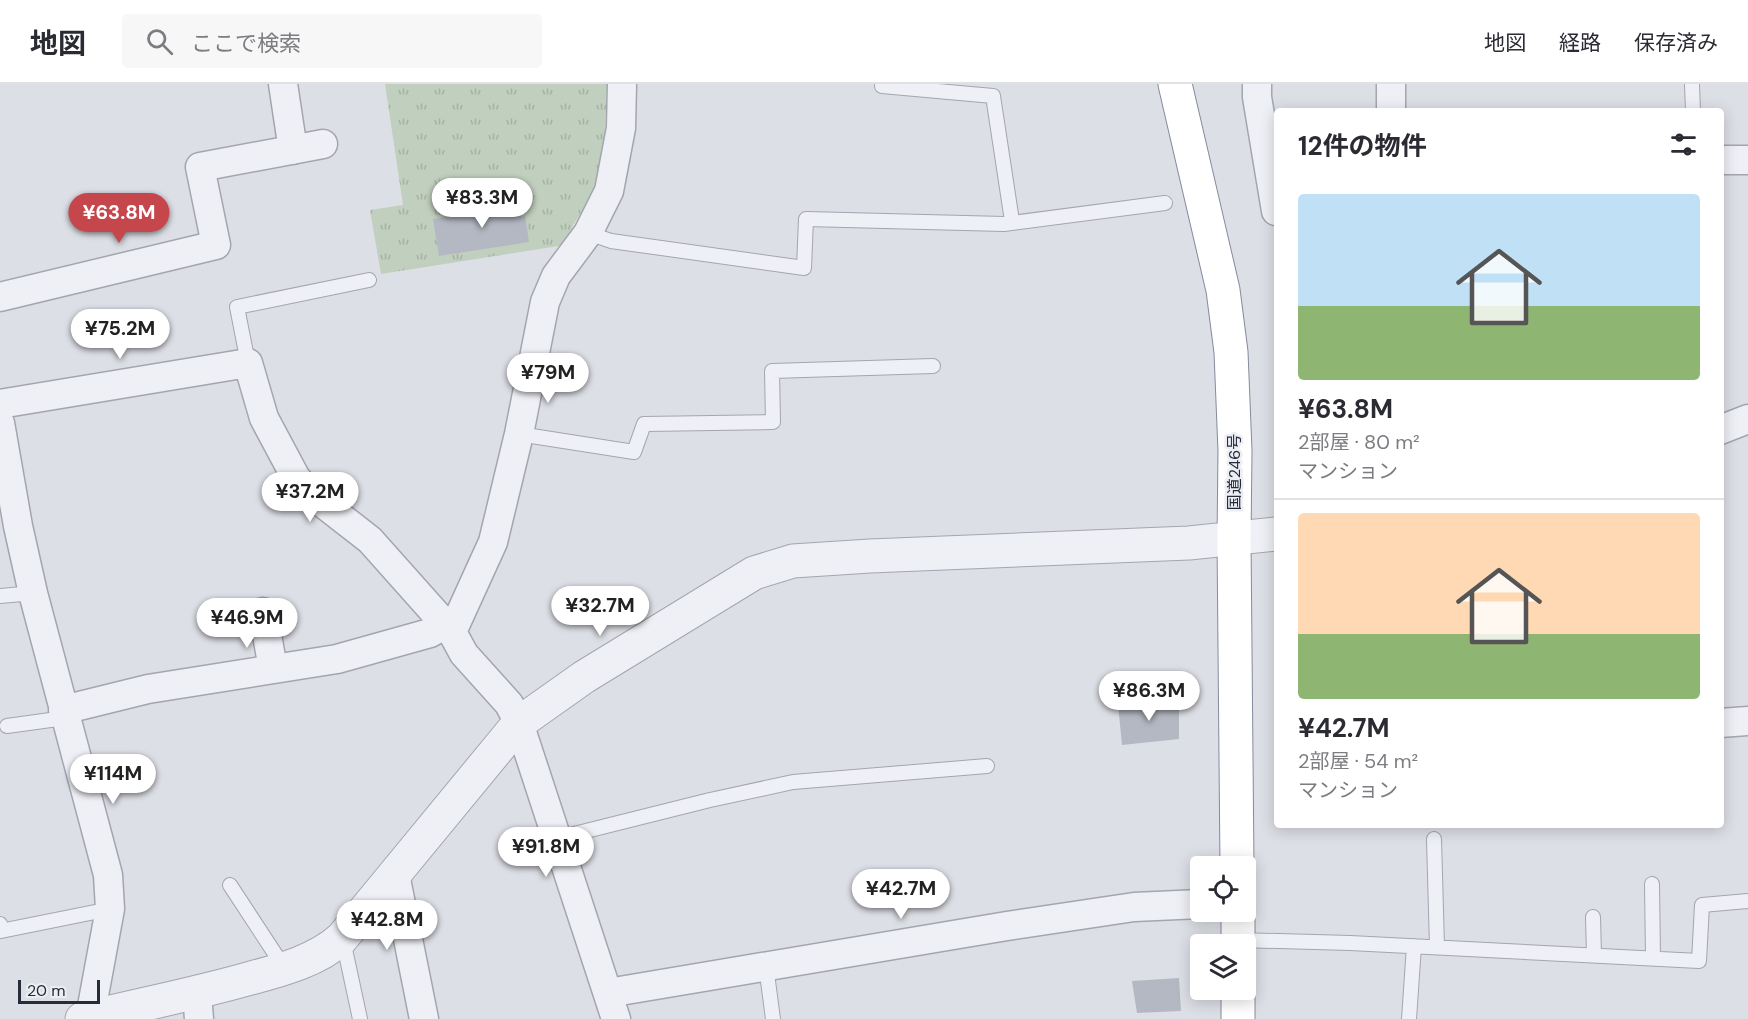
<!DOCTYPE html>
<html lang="ja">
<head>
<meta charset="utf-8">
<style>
	:root { --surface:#fff; --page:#f7f7f7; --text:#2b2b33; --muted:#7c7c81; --line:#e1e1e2; --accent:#c5474c }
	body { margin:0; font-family:"DM Sans","Noto Sans JP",sans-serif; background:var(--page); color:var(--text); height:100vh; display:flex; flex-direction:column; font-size:22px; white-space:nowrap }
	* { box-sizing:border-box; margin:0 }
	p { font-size:20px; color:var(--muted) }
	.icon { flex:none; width:33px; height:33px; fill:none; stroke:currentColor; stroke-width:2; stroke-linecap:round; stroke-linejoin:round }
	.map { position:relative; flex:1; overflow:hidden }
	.sheet { position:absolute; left:1274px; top:24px; width:450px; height:720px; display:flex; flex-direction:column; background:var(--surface); border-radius:6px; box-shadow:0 3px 15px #0003 }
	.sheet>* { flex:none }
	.fabs { position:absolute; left:1190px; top:772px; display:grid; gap:12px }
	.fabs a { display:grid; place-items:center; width:66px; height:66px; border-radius:6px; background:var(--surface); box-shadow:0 3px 15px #0003; font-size:30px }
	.scale { position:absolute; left:18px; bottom:15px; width:82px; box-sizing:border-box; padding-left:6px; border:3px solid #272c3b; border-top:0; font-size:16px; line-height:21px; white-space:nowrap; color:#272c3b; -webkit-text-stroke:4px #eceef4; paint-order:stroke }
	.price { position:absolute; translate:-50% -51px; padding:0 14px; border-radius:21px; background:#fff; color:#222; font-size:20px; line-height:39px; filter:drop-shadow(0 2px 3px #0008) }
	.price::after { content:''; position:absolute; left:50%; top:36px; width:18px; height:14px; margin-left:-9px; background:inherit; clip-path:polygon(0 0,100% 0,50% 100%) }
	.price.on { background:var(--accent); color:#fff }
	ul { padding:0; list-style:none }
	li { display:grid; align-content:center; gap:12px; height:318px; padding:0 24px }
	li+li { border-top:2px solid var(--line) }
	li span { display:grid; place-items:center; height:186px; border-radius:6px; color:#555 }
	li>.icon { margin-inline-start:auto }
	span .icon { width:108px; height:108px; fill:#fffc; stroke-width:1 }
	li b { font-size:26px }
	h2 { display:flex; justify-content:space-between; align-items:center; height:72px; padding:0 24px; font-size:26px }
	header { display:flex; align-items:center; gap:36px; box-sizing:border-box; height:84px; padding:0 30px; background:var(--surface); border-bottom:2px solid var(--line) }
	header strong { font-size:28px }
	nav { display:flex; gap:33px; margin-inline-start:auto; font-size:21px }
	.search { width:420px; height:54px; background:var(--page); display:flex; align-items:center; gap:15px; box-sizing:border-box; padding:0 21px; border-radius:6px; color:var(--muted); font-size:22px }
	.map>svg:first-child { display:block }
	.grass { fill:url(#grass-tufts) }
	.building { fill:#b4b8c2 }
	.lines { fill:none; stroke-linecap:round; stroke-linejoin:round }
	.service-casing { stroke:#a3a6af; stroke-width:16 }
	.minor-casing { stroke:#a3a6af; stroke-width:31 }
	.tertiary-casing { stroke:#a3a6af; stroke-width:35 }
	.trunk-casing { stroke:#858b9c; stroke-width:35 }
	.service { stroke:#eff0f5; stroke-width:14 }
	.minor { stroke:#eff0f5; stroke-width:28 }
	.tertiary { stroke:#eff0f5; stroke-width:33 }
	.trunk { stroke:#fff; stroke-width:33 }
	.labels { text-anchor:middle; stroke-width:5; stroke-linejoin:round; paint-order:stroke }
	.street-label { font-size:16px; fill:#272c3b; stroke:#eceef4 }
</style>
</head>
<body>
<header>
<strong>地図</strong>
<div class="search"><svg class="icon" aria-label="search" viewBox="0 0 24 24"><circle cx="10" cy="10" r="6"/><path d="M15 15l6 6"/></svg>ここで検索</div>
<nav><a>地図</a><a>経路</a><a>保存済み</a></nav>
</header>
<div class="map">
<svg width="1748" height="935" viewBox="0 0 1748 935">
	<defs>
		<pattern id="grass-tufts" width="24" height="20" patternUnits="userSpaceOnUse" patternTransform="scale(1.5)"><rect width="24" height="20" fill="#c1cfbe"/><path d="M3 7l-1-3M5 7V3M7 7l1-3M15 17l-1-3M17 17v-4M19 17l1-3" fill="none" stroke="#a6b2a4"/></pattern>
	</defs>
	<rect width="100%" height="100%" fill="#dddfe6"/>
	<!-- grass -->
	<path class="grass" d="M385 0H607L604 75 591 113 573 141 565 161 381 190 370 126 403 121Z"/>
	<!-- building -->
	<path class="building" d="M519 114 522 133 525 132 529 158 439 172 433 135 493 126 492 119Z
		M1179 618V655L1122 661 1118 620Z
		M1179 894 1181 927 1137 929 1132 897Z"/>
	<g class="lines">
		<defs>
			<path id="service" d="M882 0V2L993 12 1012 137
				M1692 0 1693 27
				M588 149 611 157 804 184 806 135 1004 140 1165 119
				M248 279 237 223 369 196
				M519 350 634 368 644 340 773 338 772 287 933 282
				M0 512 33 509
				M7 642 65 634
				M558 754 710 716 793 698 987 682
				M1434 755 1437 863
				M1652 800 1653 874
				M230 801 285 885
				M1593 833 1594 871
				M0 840 1 847 110 825
				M343 856 360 935
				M1238 856 1350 859 1699 877 1702 821 1748 817
				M766 882 773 935
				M1409 935 1414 862"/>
			<path id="minor" d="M283 0 293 66
				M1257 0V13L1276 127
				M1391 0V27
				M1720 76H1748
				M0 213 216 161 200 83 323 60
				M0 320 248 279 264 334 296 394 311 410 370 456 452 548
				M0 339 18 442 33 509 108 791 110 825 90 933
				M1720 346 1748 335
				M263 528 273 585
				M63 626 148 605 337 575 430 549 445 541
				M1720 639 1748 637
				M395 790 424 935
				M608 909 1007 842 1134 823 1200 820
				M197 910 199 935
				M616 935 519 639 509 620 464 570 452 548 493 458 519 350 545 218 556 192 588 149 609 107 621 44 622 0"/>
			<path id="tertiary" d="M82 935C138 921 195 910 251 894 282 886 318 876 342 854L519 639 584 593 754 489 793 477 870 472 1189 459 1276 450"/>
			<path id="trunk" d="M1175 0 1223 206 1231 268 1235 367 1234 455 1237 783
				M1238 828V861
				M1238 935V906"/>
		</defs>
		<!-- service casing -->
		<use href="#service" class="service-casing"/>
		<!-- minor casing -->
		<use href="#minor" class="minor-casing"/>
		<!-- tertiary casing -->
		<use href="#tertiary" class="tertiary-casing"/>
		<!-- trunk casing -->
		<use href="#trunk" class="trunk-casing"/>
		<!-- service -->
		<use href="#service" class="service"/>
		<!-- minor -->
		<use href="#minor" class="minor"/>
		<!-- tertiary -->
		<use href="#tertiary" class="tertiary"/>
		<!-- trunk -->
		<use href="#trunk" class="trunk"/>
	</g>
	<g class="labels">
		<!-- street labels -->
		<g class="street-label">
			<text transform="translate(1234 388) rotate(-90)" y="6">国道246号</text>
		</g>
	</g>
</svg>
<div class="fabs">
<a><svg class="icon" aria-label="locate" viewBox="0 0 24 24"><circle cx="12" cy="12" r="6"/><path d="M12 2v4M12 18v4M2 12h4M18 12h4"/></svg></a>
<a><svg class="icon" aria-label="layers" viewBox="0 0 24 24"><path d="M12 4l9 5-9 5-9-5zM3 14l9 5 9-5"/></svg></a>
</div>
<div class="scale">20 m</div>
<b class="price" style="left:482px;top:145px">¥83.3M</b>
<b class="price on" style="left:119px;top:160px">¥63.8M</b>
<b class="price" style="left:120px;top:276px">¥75.2M</b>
<b class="price" style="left:548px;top:320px">¥79M</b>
<b class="price" style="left:310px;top:439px">¥37.2M</b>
<b class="price" style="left:600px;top:553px">¥32.7M</b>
<b class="price" style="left:247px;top:565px">¥46.9M</b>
<b class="price" style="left:1149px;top:638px">¥86.3M</b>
<b class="price" style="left:113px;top:721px">¥114M</b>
<b class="price" style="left:546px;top:794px">¥91.8M</b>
<b class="price" style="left:901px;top:836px">¥42.7M</b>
<b class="price" style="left:387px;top:867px">¥42.8M</b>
<section class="sheet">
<h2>12件の物件<svg class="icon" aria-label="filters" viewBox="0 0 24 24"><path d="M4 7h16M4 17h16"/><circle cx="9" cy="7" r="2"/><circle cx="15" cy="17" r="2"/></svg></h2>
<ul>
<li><span style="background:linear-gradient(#bfe0f5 60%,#8fb573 0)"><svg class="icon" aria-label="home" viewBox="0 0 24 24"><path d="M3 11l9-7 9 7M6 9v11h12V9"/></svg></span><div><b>¥63.8M</b><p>2部屋 · 80 m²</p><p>マンション</p></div></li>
<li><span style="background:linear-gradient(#ffd9b3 65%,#8fb573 0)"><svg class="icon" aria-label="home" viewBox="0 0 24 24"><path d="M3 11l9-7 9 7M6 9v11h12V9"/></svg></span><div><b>¥42.7M</b><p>2部屋 · 54 m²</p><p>マンション</p></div></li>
</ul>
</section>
</div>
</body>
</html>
